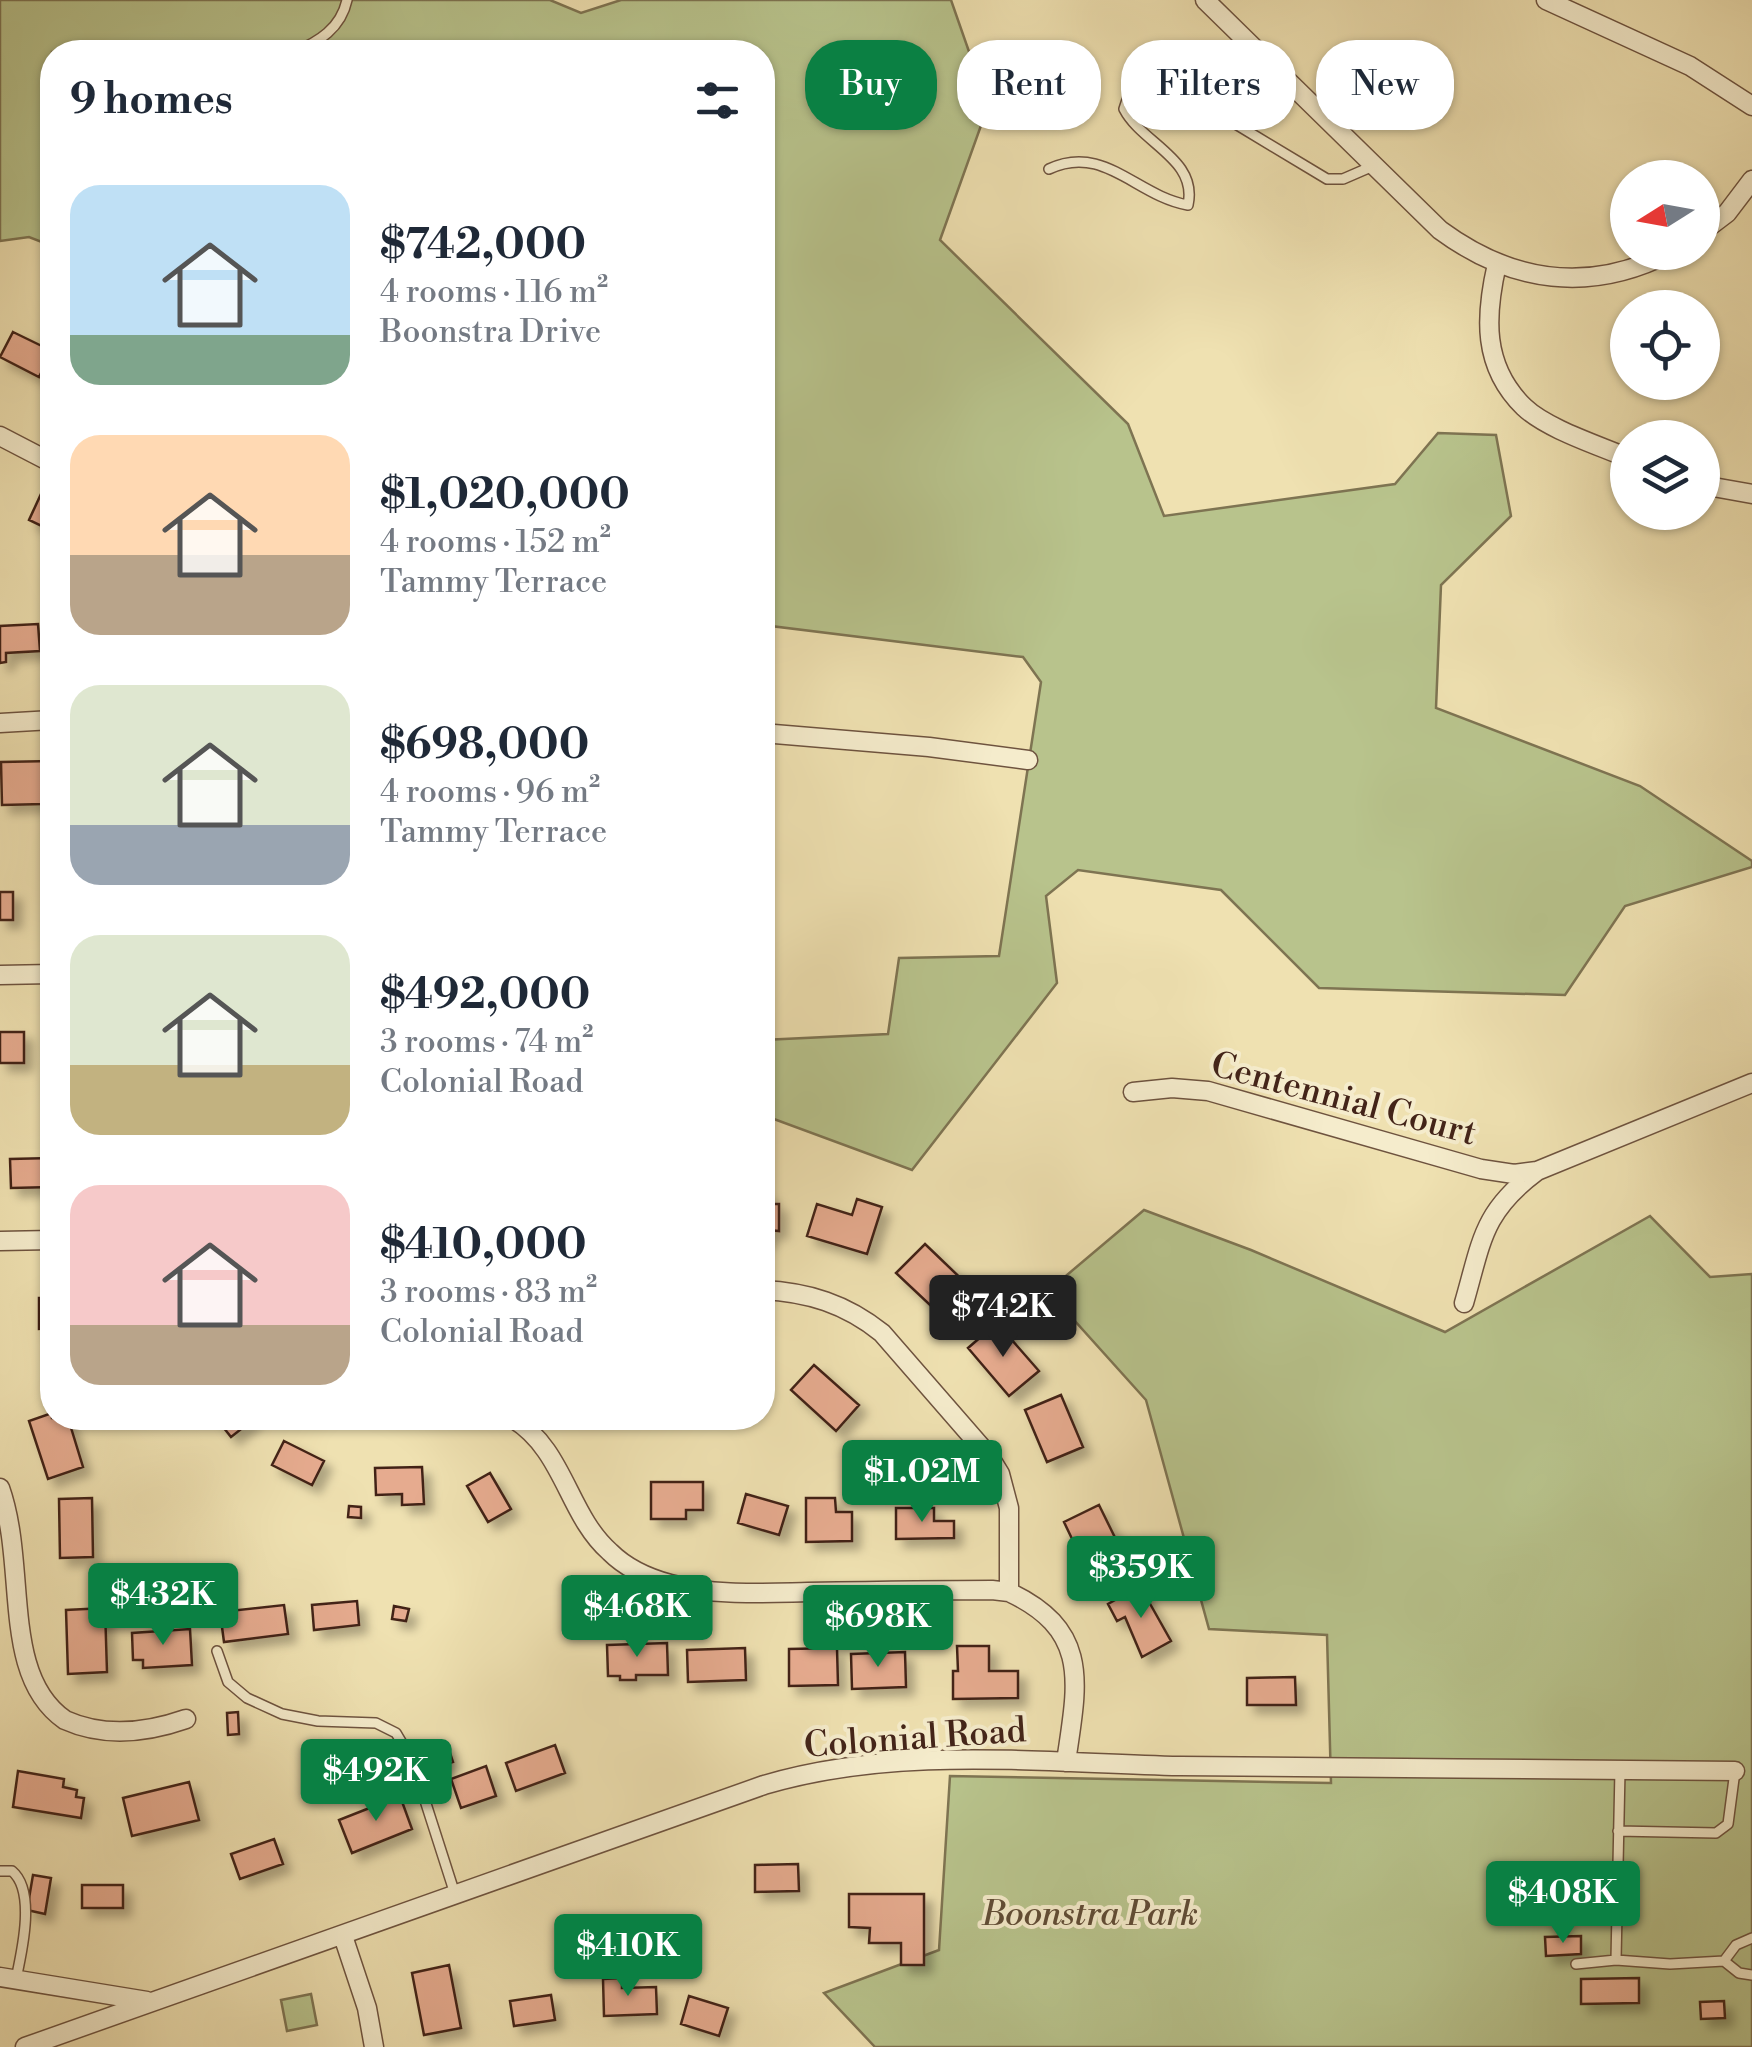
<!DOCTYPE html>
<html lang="en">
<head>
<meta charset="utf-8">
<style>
	:root { --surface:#fff; --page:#f2f2f3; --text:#1f2937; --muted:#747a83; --accent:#0b8043 }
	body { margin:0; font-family:"Libre Bodoni",serif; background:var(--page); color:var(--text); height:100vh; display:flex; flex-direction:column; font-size:38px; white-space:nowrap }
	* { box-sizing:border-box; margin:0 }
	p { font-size:32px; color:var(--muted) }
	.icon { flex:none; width:55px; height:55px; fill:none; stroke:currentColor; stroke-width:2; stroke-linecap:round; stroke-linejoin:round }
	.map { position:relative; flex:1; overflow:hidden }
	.side { position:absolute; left:40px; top:40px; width:735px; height:1390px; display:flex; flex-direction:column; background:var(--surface); border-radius:40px; box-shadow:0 2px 8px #0004 }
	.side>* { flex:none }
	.hud { position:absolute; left:805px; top:40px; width:795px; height:90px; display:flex; gap:20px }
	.needle { width:65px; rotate:259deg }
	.fabs { position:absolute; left:1610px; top:160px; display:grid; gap:20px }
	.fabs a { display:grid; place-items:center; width:110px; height:110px; border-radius:50%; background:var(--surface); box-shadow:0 2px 8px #0004; font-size:50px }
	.price { position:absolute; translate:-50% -85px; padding:0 22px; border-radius:10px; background:var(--accent); color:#fff; font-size:32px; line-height:65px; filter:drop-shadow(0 2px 5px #0008) }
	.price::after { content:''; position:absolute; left:50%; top:60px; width:30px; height:22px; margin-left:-15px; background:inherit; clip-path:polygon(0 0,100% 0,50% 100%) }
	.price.selected { background:#222; color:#fff }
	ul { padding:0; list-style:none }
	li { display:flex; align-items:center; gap:30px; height:250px; padding:0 30px }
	li span { display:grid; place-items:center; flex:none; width:280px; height:200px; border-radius:30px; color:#555 }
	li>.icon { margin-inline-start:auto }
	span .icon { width:120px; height:120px; fill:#fffc; stroke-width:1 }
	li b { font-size:42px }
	h2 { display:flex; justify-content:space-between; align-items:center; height:120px; padding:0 30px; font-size:42px }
	.pill { padding:0 35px; border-radius:40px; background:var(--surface); box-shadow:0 2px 8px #0004; font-size:35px; line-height:90px }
	.pill.selected { background:var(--accent); color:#fff }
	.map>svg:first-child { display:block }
	.green { fill:#b8c38c; stroke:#7e7452; stroke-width:2.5 }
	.building { fill:#e6ab8f; stroke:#432419; stroke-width:2.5; filter:url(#shadow) }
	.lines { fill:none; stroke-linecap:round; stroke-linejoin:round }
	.service-casing { stroke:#6e533f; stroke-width:12 }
	.minor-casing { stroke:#6e533f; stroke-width:21 }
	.service { stroke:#f5eccc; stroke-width:9 }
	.minor { stroke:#f5eccc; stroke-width:18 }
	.labels { text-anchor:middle; stroke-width:8; stroke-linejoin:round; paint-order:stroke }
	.street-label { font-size:35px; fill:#432419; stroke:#f5eccc }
	.park-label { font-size:35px; font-style:italic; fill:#604c36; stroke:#f5eccc }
</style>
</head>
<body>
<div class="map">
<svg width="1752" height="2047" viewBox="0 0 1752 2047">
	<defs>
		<filter id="shadow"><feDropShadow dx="8" dy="8" stdDeviation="5" flood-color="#0004"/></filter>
	</defs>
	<rect width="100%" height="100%" fill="#efe1b1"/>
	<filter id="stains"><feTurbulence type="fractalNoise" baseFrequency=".002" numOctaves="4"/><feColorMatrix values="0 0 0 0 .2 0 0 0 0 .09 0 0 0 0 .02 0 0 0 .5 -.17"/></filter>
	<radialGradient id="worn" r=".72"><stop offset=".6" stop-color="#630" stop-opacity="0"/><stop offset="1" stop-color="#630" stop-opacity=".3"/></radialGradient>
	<!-- green -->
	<path class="green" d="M0 0H550L581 13 621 0H951L988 106 940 240 1128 424 1164 516 1395 484 1438 433 1496 435 1511 516 1441 585 1436 708 1640 786 1752 861V867L1625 906 1565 995 1319 988 1221 890 1078 870 1046 896 1057 983 912 1170 763 1115V1040L888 1034 899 958 999 956 1041 682 1023 657 763 625 762 52H52V246L29 237 0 241Z
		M1144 1210 1251 1250 1445 1332 1650 1216 1710 1277 1752 1274V2047H875L824 1993 939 1950 950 1776 1331 1783 1327 1635 1209 1629 1146 1400 1048 1291Z
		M311 1994 317 2025 287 2031 281 2000Z"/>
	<!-- building -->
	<path class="building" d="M13 332 52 351 39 377 0 357Z
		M41 494 52 499V531L29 520Z
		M38 624 40 651 6 653V662L0 663V626Z
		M52 761V794H42L43 804 2 805 1 762Z
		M52 875V920L45 921 44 876Z
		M0 892H13V920H0Z
		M0 1032H24V1063H0Z
		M52 1158V1187L11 1188 10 1159Z
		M762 1194H771V1204H779V1231L769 1230 768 1240 762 1239Z
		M857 1199 882 1207 867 1254 807 1236 817 1204 852 1215Z
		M925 1244 974 1291 946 1320 896 1273Z
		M39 1298H52V1328L39 1329Z
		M997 1323 1039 1371 1009 1396 968 1348Z
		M814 1365 859 1405 836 1431 791 1390Z
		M1061 1395 1083 1447 1047 1462 1025 1410Z
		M52 1413V1418H68L83 1467 48 1479 29 1421Z
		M216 1418H253L254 1419 231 1437Z
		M284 1441 324 1461 312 1485 272 1465Z
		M422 1467 424 1504 402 1505V1494L376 1495 375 1468Z
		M490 1473 511 1509 488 1522 467 1486Z
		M651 1482H703V1510H686V1519H651Z
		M746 1494 788 1506 779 1535 738 1523Z
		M92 1498 93 1557 60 1558 59 1499Z
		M806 1498H835L836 1512H852V1541L806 1542Z
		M1099 1505 1127 1562 1099 1576 1094 1567 1089 1570 1080 1552 1085 1549 1080 1539 1074 1543 1064 1522Z
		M349 1506 361 1507V1518L348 1517Z
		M896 1508H934V1521H954V1538L896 1539Z
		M1140 1586 1171 1641 1142 1657 1125 1617 1117 1621 1108 1604Z
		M357 1601 359 1625 314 1630 312 1605Z
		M284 1605 288 1634 224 1642 220 1612Z
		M394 1606 409 1609 406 1621 392 1619Z
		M105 1608 107 1672 68 1674 66 1610Z
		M190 1629 192 1665 143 1668V1660H133L132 1633Z
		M667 1643 668 1675H636V1680H620V1676H608L607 1645Z
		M957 1646H989V1671H1018V1698L953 1699V1671H958Z
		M745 1648 746 1680 688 1682 687 1650Z
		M837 1648 838 1685 789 1686V1649Z
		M905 1652 906 1687 852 1689 851 1654Z
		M1295 1677 1296 1705H1247V1678Z
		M238 1712 239 1734 228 1735 227 1713Z
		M447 1744 453 1762 435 1768 429 1750Z
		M555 1745 565 1773 516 1791 506 1763Z
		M486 1766 496 1796 461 1808 451 1779Z
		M18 1771 64 1779 63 1787 77 1790 76 1797 84 1798 81 1818 13 1807Z
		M189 1782 199 1820 132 1836 123 1798Z
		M400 1796 412 1829 352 1853 339 1820Z
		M274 1839 283 1864 240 1879 231 1854Z
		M798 1864 799 1891 755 1892V1865Z
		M33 1875 51 1878 45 1914 27 1910Z
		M82 1885H123V1908H82Z
		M849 1894H924V1965H901V1943H869L870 1928 849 1927Z
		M1581 1936V1954L1546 1956 1545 1937Z
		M449 1965 461 2028 424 2035 412 1973Z
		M622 1978V1988L656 1987 657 2014 604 2016 603 1979Z
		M1639 1978V2003L1581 2004V1979Z
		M551 1995 555 2020 514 2026 510 2001Z
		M689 1996 728 2008 719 2036 681 2024Z
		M1724 2001 1725 2018 1701 2019 1700 2002Z"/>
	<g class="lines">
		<defs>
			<path id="service" d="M294 52C319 42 341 28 347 0
				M1049 169C1104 143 1136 196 1188 205 1198 159 1142 144 1124 109L1128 97 1144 89 1164 88 1234 123 1327 179H1343L1373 166
				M217 1651 228 1682 247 1698 282 1714 318 1721 376 1723 396 1733 412 1760 455 1894
				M1620 1770 1616 1960 1670 1964 1724 1961 1739 1973 1752 1975
				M1618 1831 1716 1833 1728 1824 1735 1771
				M0 1871H12C36 1891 22 1951 16 1979
				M1724 1961 1736 1945 1752 1938
				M1576 1964 1616 1960"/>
			<path id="minor" d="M1205 0 1440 230C1512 283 1590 294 1671 252
				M1546 0 1690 66 1752 106
				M1702 232 1727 213 1752 180
				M1497 264C1485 316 1482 366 1524 407 1547 429 1598 445 1628 458
				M0 436 52 463
				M1702 485 1752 494
				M0 723 52 720
				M762 733 929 747 1028 760
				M0 975 52 974
				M1133 1092 1172 1088 1208 1091 1481 1169 1514 1174 1537 1171
				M0 1241 52 1240
				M762 1290C808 1292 846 1304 882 1333L989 1456 1000 1474 1009 1508V1592C1092 1631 1077 1685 1066 1762
				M1464 1303C1482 1241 1482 1212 1537 1171L1752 1083
				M512 1418C565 1450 567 1514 610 1552 626 1568 648 1578 670 1584 714 1596 762 1593 808 1592 869 1591 930 1590 992 1590L1009 1592
				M0 1488C28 1567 0 1675 65 1720 105 1738 146 1733 186 1719
				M343 1936 367 2008 374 2047
				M0 1977 147 2001
				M25 2047 764 1785C898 1745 1042 1763 1180 1766 1365 1768 1550 1769 1735 1771"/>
		</defs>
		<!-- service casing -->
		<use href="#service" class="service-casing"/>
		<!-- minor casing -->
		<use href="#minor" class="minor-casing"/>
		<!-- service -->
		<use href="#service" class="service"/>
		<!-- minor -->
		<use href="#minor" class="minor"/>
	</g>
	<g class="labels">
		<!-- street labels -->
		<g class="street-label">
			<text transform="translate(1344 1098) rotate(15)" y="12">Centennial Court</text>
			<text transform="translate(915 1737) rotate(-4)" y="12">Colonial Road</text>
		</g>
		<!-- park labels -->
		<g class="park-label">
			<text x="1090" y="1925">Boonstra Park</text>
		</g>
	</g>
	<rect width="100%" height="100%" filter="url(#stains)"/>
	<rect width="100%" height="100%" fill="url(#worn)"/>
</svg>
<div class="fabs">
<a><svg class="needle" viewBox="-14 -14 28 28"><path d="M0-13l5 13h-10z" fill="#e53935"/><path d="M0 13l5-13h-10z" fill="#747a83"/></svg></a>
<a><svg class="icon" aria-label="locate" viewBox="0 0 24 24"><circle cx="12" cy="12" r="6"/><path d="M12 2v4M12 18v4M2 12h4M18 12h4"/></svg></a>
<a><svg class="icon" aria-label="layers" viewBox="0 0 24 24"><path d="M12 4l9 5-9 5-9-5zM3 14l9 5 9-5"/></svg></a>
</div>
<b class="price selected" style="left:1003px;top:1360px">$742K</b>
<b class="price" style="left:922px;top:1525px">$1.02M</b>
<b class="price" style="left:1141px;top:1621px">$359K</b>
<b class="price" style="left:163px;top:1648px">$432K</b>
<b class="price" style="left:637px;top:1660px">$468K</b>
<b class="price" style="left:878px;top:1670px">$698K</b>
<b class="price" style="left:376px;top:1824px">$492K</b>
<b class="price" style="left:1563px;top:1946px">$408K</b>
<b class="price" style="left:628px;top:1999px">$410K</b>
<div class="hud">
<a class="pill selected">Buy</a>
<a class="pill">Rent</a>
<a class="pill">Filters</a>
<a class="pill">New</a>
</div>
<section class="side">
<h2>9 homes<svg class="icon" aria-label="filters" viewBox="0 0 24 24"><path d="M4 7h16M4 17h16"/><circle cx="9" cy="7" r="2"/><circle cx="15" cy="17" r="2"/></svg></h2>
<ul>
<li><span style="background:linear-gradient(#bfe0f5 75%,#7fa58c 0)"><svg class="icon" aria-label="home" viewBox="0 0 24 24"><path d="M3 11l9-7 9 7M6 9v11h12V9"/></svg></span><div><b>$742,000</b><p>4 rooms · 116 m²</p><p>Boonstra Drive</p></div></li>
<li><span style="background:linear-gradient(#ffd9b3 60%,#b9a48a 0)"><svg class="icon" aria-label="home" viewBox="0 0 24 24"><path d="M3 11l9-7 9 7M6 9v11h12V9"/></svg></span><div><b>$1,020,000</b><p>4 rooms · 152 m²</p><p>Tammy Terrace</p></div></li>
<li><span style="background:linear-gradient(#dfe7d0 70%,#9aa5b1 0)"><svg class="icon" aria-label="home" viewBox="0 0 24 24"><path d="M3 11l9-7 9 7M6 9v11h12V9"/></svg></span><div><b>$698,000</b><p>4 rooms · 96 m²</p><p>Tammy Terrace</p></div></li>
<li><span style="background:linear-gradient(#dfe7d0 65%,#c2b280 0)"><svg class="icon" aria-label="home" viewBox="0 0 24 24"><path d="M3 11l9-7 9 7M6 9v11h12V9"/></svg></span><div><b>$492,000</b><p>3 rooms · 74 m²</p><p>Colonial Road</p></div></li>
<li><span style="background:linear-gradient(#f6c9c9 70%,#b9a48a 0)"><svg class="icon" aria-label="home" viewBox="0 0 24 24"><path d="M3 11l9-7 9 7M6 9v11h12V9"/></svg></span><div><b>$410,000</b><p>3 rooms · 83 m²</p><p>Colonial Road</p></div></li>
</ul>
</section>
</div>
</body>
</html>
